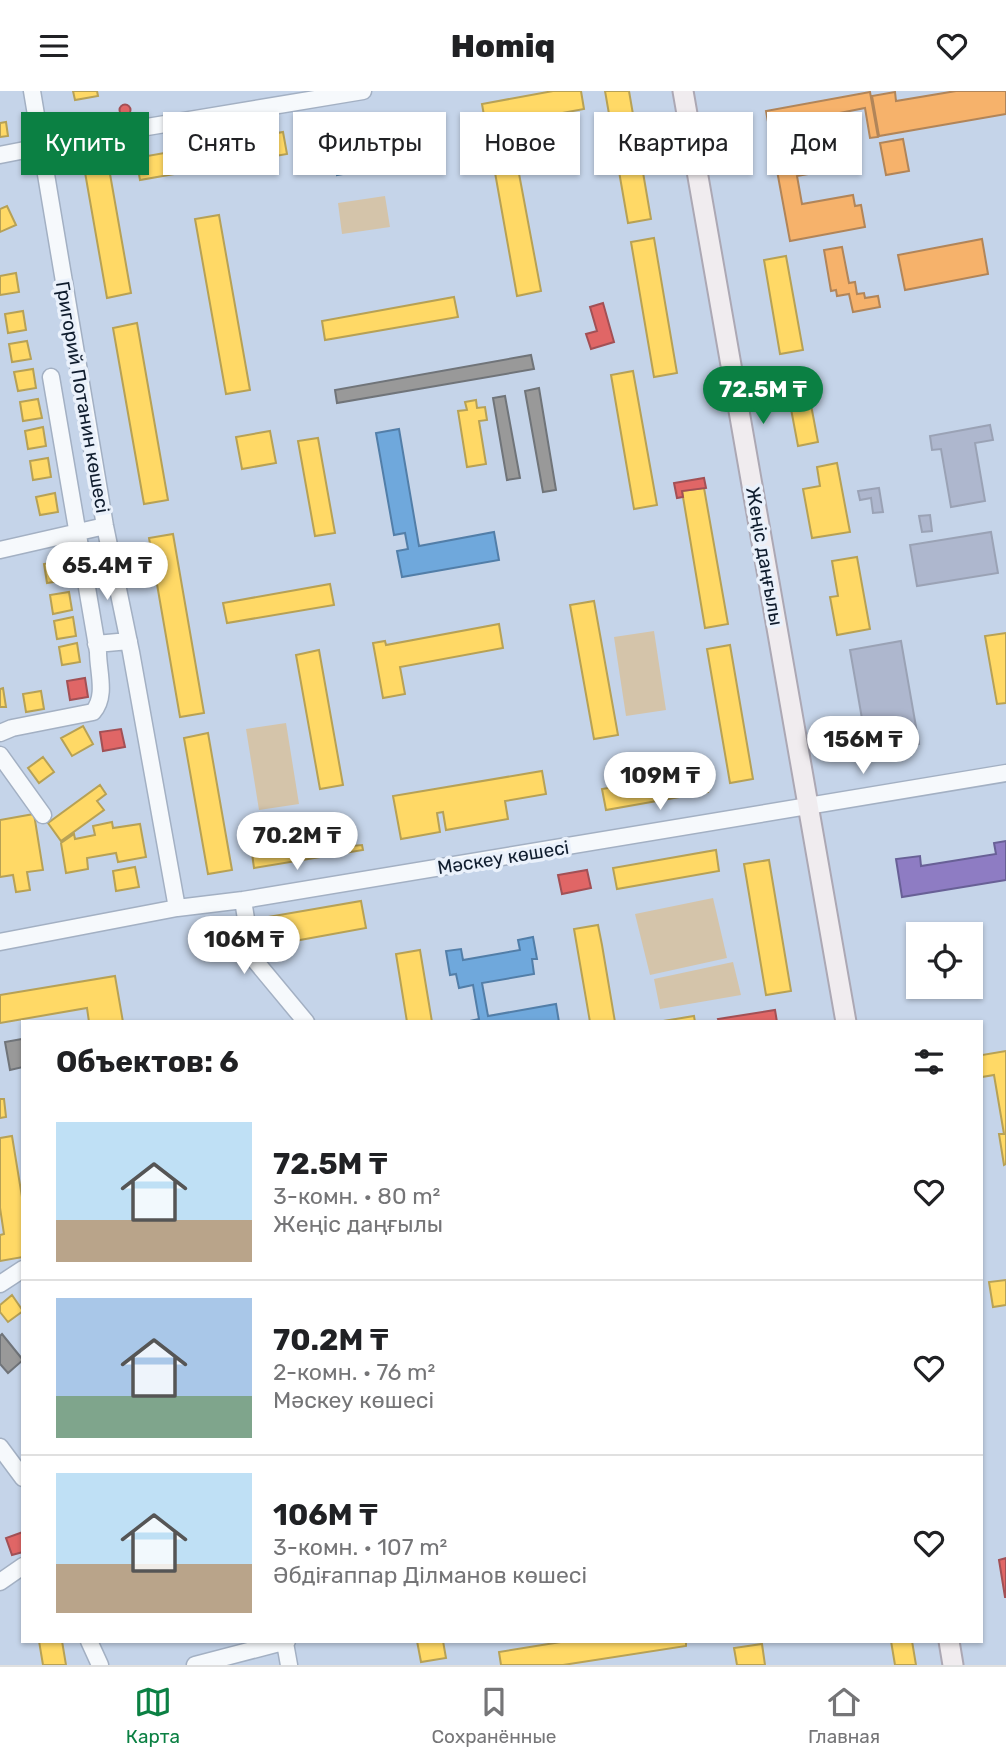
<!DOCTYPE html>
<html lang="ru">
<head>
<meta charset="utf-8">
<style>
	:root { --surface:#fff; --page:#f6f6f6; --text:#202124; --muted:#757577; --line:#e0e0e0; --accent:#0b8043 }
	body { margin:0; font-family:Rubik,sans-serif; background:var(--page); color:var(--text); height:100vh; display:flex; flex-direction:column; font-size:26px; white-space:nowrap }
	* { box-sizing:border-box; margin:0 }
	p { font-size:23px; color:var(--muted) }
	.icon { flex:none; width:38px; height:38px; fill:none; stroke:currentColor; stroke-width:2; stroke-linecap:round; stroke-linejoin:round }
	.map { position:relative; flex:1; overflow:hidden }
	.panel { position:absolute; left:21px; top:929px; width:962px; height:623px; display:flex; flex-direction:column; background:var(--surface); border-radius:0px; box-shadow:0 2px 5px #0004 }
	.panel>* { flex:none }
	.hud { position:absolute; left:21px; top:21px; width:964px; height:63px; display:flex; gap:14px }
	.controls { position:absolute; left:906px; top:831px; display:grid; gap:14px }
	.controls a { display:grid; place-items:center; width:77px; height:77px; border-radius:0px; background:var(--surface); box-shadow:0 2px 5px #0004; font-size:35px }
	.price { position:absolute; translate:-50% -60px; padding:0 16px; border-radius:24px; background:#fff; color:#222; font-size:23px; line-height:46px; filter:drop-shadow(0 2px 4px #0008) }
	.price::after { content:''; position:absolute; left:50%; top:42px; width:21px; height:16px; margin-left:-10px; background:inherit; clip-path:polygon(0 0,100% 0,50% 100%) }
	.price.active { background:var(--accent); color:#fff }
	ul { padding:0; list-style:none }
	li { display:flex; align-items:center; gap:21px; height:175px; padding:0 35px }
	li+li { border-top:2px solid var(--line) }
	li span { display:grid; place-items:center; flex:none; width:196px; height:140px; border-radius:0px; color:#555 }
	li>.icon { margin-inline-start:auto }
	span .icon { width:84px; height:84px; fill:#fffc; stroke-width:1 }
	li b { font-size:30px }
	h2 { display:flex; justify-content:space-between; align-items:center; height:84px; padding:0 35px; font-size:30px }
	.pill { padding:0 24px; border-radius:0px; background:var(--surface); box-shadow:0 2px 5px #0004; font-size:24px; line-height:63px }
	.pill.active { background:var(--accent); color:#fff }
	header { display:flex; justify-content:space-between; align-items:center; height:91px; padding:0 35px; background:var(--surface); font-size:32px; font-weight:800 }
	.tabs { display:flex; justify-content:space-around; align-items:center; height:98px; border-top:2px solid var(--line); background:var(--surface); font-size:19px; color:var(--muted) }
	.tabs a { display:grid; justify-items:center; gap:4px }
	.tabs .active { color:var(--accent) }
	.map>svg:first-child { display:block }
	.green { fill:#d4c4aa }
	.homes { fill:#ffd966; stroke:#b7a155; stroke-width:2 }
	.shops { fill:#e06666; stroke:#a25055; stroke-width:2 }
	.offices { fill:#8e7cc3; stroke:#686096; stroke-width:2 }
	.schools { fill:#6fa8dc; stroke:#527ea8; stroke-width:2 }
	.health { fill:#f6b26b; stroke:#b18559; stroke-width:2 }
	.industry { fill:#999; stroke:#707479; stroke-width:2 }
	.building { fill:#aeb7ce; stroke:#9aa2b5; stroke-width:2 }
	.lines { fill:none; stroke-linecap:round; stroke-linejoin:round }
	.minor-casing { stroke:#a3b0c3; stroke-width:19 }
	.major-casing { stroke:#aca8b4; stroke-width:23 }
	.minor { stroke:#f6f9fc; stroke-width:16 }
	.major { stroke:#f0ecef; stroke-width:19 }
	.labels { text-anchor:middle; stroke-width:7; stroke-linejoin:round; paint-order:stroke }
	.street-label { font-size:19px; fill:#101d2e; stroke:#eaf1fb }
</style>
</head>
<body>
<header><svg class="icon" aria-label="menu" viewBox="0 0 24 24"><path d="M4 6h16M4 12h16M4 18h16"/></svg>Homiq<svg class="icon" aria-label="heart" viewBox="0 0 24 24"><path d="M12 20l-8-8c-3-5 5-10 8-4 3-6 11-1 8 4z"/></svg></header>
<div class="map">
<svg width="1006" height="1574" viewBox="0 0 1006 1574">
	<rect width="100%" height="100%" fill="#c5d4e9"/>
	<!-- green -->
	<path class="green" d="M385 105 390 136 342 143 338 112Z
		M654 540 666 619 626 625 614 546Z
		M286 632 299 713 259 719 246 638Z
		M713 807 727 867 650 884 635 823Z
		M733 871 741 904 660 918 654 888Z"/>
	<!-- homes -->
	<path class="homes" d="M73 0H97L98 5 75 9Z
		M553 0H581L584 18 486 36 482 13Z
		M605 0H629L651 128 628 132Z
		M6 31 8 45 0 46V32Z
		M283 41 287 63 140 89 136 67Z
		M107 66 131 202 107 207 83 70Z
		M517 72 541 200 517 205 494 76Z
		M7 115 16 134 0 141V118Z
		M219 124 250 299 226 303 195 128Z
		M654 147 677 282 654 286 631 151Z
		M786 165 803 259 780 263 764 169Z
		M16 182 19 201 0 204V185Z
		M454 206 458 226 325 249 322 230Z
		M23 220 26 239 8 242 5 223Z
		M137 232 168 409 144 413 113 237Z
		M27 250 31 268 12 271 9 253Z
		M33 278 36 297 18 300 14 281Z
		M633 280 657 414 634 418 611 284Z
		M805 282 818 351 798 355 785 286Z
		M38 308 42 327 23 330 20 311Z
		M476 309 477 317 485 316 487 329 479 330 486 373 467 376 458 320 467 319 465 311Z
		M43 336 46 355 28 358 25 340Z
		M270 340 276 372 242 378 236 346Z
		M318 347 335 442 315 445 298 350Z
		M48 367 51 386 33 389 30 370Z
		M837 372 850 441 812 447 803 398 820 395 817 376Z
		M704 397 728 533 705 537 682 400Z
		M55 402 58 421 40 424 36 406Z
		M173 443 204 622 180 626 149 447Z
		M857 466 870 538 837 544 830 506 838 505 832 470Z
		M63 470 66 489 47 492 44 473Z
		M330 493 334 514 227 532 223 512Z
		M69 501 72 519 53 523 50 504Z
		M594 510 618 644 594 648 570 514Z
		M73 526 76 545 57 548 54 530Z
		M499 533 503 557 400 576 405 603 383 607 373 552 385 550 386 554Z
		M1006 542V612L997 613 985 545Z
		M77 552 80 571 62 574 59 556Z
		M730 554 753 688 730 692 707 558Z
		M319 559 343 694 320 698 296 564Z
		M3 597 6 616H0V598Z
		M41 600 44 618 26 621 23 603Z
		M83 635 93 653 72 665 61 647Z
		M208 642 232 779 208 783 184 647Z
		M43 666 54 681 39 692 28 677Z
		M542 680 546 703 505 710 508 728 446 739 443 721 437 722 440 741 401 748 393 705Z
		M705 680 708 701 606 719 602 698Z
		M100 694 106 703 97 710 104 719 61 750 48 732Z
		M34 723 43 779 27 781 30 799 16 801 13 784 0 786V729Z
		M112 731 113 737 140 733 146 766 118 771 116 762 87 767 88 778 66 782 61 752 74 743 75 748 95 744 93 735Z
		M349 740 352 755 362 754 363 759 254 777 251 755Z
		M716 759 719 780 617 798 613 777Z
		M769 769 791 900 766 904 744 773Z
		M135 776 139 796 116 800 113 780Z
		M361 810 366 837 267 855 262 827Z
		M598 834 602 854 615 931H590L574 838Z
		M420 859 432 931H407L396 863Z
		M115 885 123 931H89L87 917 0 932V904Z
		M694 925 695 931H657Z
		M1006 960V1073L1004 1074 999 1043H1004L994 984 982 986V964Z
		M0 1008H4L6 1026 0 1027Z
		M12 1045 23 1112V1166L0 1170V1144L4 1143 0 1117V1047Z
		M1006 1189V1214L993 1216 989 1191Z
		M12 1204 23 1220 8 1231 0 1221V1214Z
		M39 1550H62L66 1574H43Z
		M417 1550H443L446 1567 421 1571Z
		M567 1550H686V1555L563 1574H501L499 1561Z
		M891 1550H912L916 1574H895Z
		M762 1553 765 1574H737L734 1557Z"/>
	<!-- shops -->
	<path class="shops" d="M119.5 19a5.5 5.5 0 1 1 11 0a5.5 5.5 0 1 1-11 0Z
		M603 212 614 251 591 258 586 243 597 240 590 216Z
		M704 387 706 397 682 400 683 406 677 407 674 392Z
		M85 587 88 606 70 609 67 590Z
		M121 638 125 656 103 660 100 641Z
		M587 779 591 797 562 803 558 784Z
		M775 919 777 931H719L718 928Z
		M23 1441V1461L12 1464 6 1447Z
		M1006 1467V1506H1005L999 1469Z"/>
	<!-- offices -->
	<path class="offices" d="M1006 750V789L902 806 896 768 920 765 921 775 996 763 994 752Z"/>
	<!-- schools -->
	<path class="schools" d="M411 49 414 70 337 84 333 63Z
		M399 338 419 455 494 441 499 469 402 486 397 460 408 458 405 442 394 444 376 342Z
		M533 846 537 868H532L534 883 482 892 488 925 556 913 559 931H465L479 928 473 894 459 897 456 883 450 884 446 860 461 858 463 869 520 859 518 849Z"/>
	<!-- health -->
	<path class="health" d="M956 0H1006V23L879 45 872 5 895 1 896 10Z
		M870 1 878 46 870 47 865 17 814 27 821 65 828 64 831 79 797 85 802 113 853 104 855 115 861 114 865 136 790 150 766 20Z
		M903 48 909 80 886 84 880 52Z
		M982 148 988 183 905 199 898 164Z
		M842 156 849 192 855 191 857 203 864 202 865 207 878 205 880 216 853 221 849 203 837 205 836 199 831 200 824 159Z"/>
	<!-- industry -->
	<path class="industry" d="M531 264 534 278 337 312 335 299Z
		M539 297 556 399 543 401 525 300Z
		M505 305 520 387 507 389 493 307Z
		M22 948 23 976 10 979 5 951Z
		M2 1243 23 1269 8 1282 0 1273V1245Z"/>
	<!-- building -->
	<path class="building" d="M990 334 993 349 975 352 985 410 951 416 941 358 932 359 930 345Z
		M879 397 883 421 873 422 871 407 860 409 858 400Z
		M930 424 932 440 922 441 919 425Z
		M991 441 998 482 917 495 910 454Z
		M901 550 919 653 868 662 850 559Z"/>
	<g class="lines">
		<defs>
			<path id="minor" d="M32 0 105 435 131 561 177 817
				M0 64 117 41 363 0
				M0 459 105 435
				M96 553 129 550
				M0 642 12 637 93 621C107 605 98 581 98 561L51 286
				M0 664 43 724
				M243 809 252 866 306 931
				M0 851 177 817 243 809 1006 682
				M0 1193 23 1178
				M0 1356 23 1387
				M0 1491 23 1475
				M89 1550 100 1574
				M285 1552 289 1574
				M195 1574 287 1550"/>
			<path id="major" d="M683 0 846 931
				M949 1550 953 1574"/>
		</defs>
		<!-- minor casing -->
		<use href="#minor" class="minor-casing"/>
		<!-- major casing -->
		<use href="#major" class="major-casing"/>
		<!-- minor -->
		<use href="#minor" class="minor"/>
		<!-- major -->
		<use href="#major" class="major"/>
	</g>
	<g class="labels">
		<!-- street labels -->
		<g class="street-label">
			<text transform="translate(83 306) rotate(80)" y="7">Григорий Потанин көшесі</text>
			<text transform="translate(765 465) rotate(80)" y="7">Жеңіс даңғылы</text>
			<text transform="translate(503 766) rotate(-9)" y="7">Мәскеу көшесі</text>
		</g>
	</g>
</svg>
<div class="controls">
<a><svg class="icon" aria-label="locate" viewBox="0 0 24 24"><circle cx="12" cy="12" r="6"/><path d="M12 2v4M12 18v4M2 12h4M18 12h4"/></svg></a>
</div>
<b class="price active" style="left:763px;top:335px">72.5M ₸</b>
<b class="price" style="left:107px;top:511px">65.4M ₸</b>
<b class="price" style="left:863px;top:685px">156M ₸</b>
<b class="price" style="left:660px;top:721px">109M ₸</b>
<b class="price" style="left:297px;top:781px">70.2M ₸</b>
<b class="price" style="left:244px;top:885px">106M ₸</b>
<div class="hud">
<a class="pill active">Купить</a>
<a class="pill">Снять</a>
<a class="pill">Фильтры</a>
<a class="pill">Новое</a>
<a class="pill">Квартира</a>
<a class="pill">Дом</a>
</div>
<section class="panel">
<h2>Объектов: 6<svg class="icon" aria-label="filters" viewBox="0 0 24 24"><path d="M4 7h16M4 17h16"/><circle cx="9" cy="7" r="2"/><circle cx="15" cy="17" r="2"/></svg></h2>
<ul>
<li><span style="background:linear-gradient(#bfe0f5 70%,#b9a48a 0)"><svg class="icon" aria-label="home" viewBox="0 0 24 24"><path d="M3 11l9-7 9 7M6 9v11h12V9"/></svg></span><div><b>72.5M ₸</b><p>3-комн. · 80 m²</p><p>Жеңіс даңғылы</p></div><svg class="icon" aria-label="heart" viewBox="0 0 24 24"><path d="M12 20l-8-8c-3-5 5-10 8-4 3-6 11-1 8 4z"/></svg></li>
<li><span style="background:linear-gradient(#a9c7e8 70%,#7fa58c 0)"><svg class="icon" aria-label="home" viewBox="0 0 24 24"><path d="M3 11l9-7 9 7M6 9v11h12V9"/></svg></span><div><b>70.2M ₸</b><p>2-комн. · 76 m²</p><p>Мәскеу көшесі</p></div><svg class="icon" aria-label="heart" viewBox="0 0 24 24"><path d="M12 20l-8-8c-3-5 5-10 8-4 3-6 11-1 8 4z"/></svg></li>
<li><span style="background:linear-gradient(#bfe0f5 65%,#b9a48a 0)"><svg class="icon" aria-label="home" viewBox="0 0 24 24"><path d="M3 11l9-7 9 7M6 9v11h12V9"/></svg></span><div><b>106M ₸</b><p>3-комн. · 107 m²</p><p>Әбдіғаппар Ділманов көшесі</p></div><svg class="icon" aria-label="heart" viewBox="0 0 24 24"><path d="M12 20l-8-8c-3-5 5-10 8-4 3-6 11-1 8 4z"/></svg></li>
</ul>
</section>
</div>
<nav class="tabs">
<a class="active"><svg class="icon" aria-label="map" viewBox="0 0 24 24"><path d="M3 6l6-2 6 2 6-2v14l-6 2-6-2-6 2zM9 4v14M15 6v14"/></svg>Карта</a>
<a><svg class="icon" aria-label="saved" viewBox="0 0 24 24"><path d="M7 4h10v16l-5-4-5 4z"/></svg>Сохранённые</a>
<a><svg class="icon" aria-label="home" viewBox="0 0 24 24"><path d="M3 11l9-7 9 7M6 9v11h12V9"/></svg>Главная</a>
</nav>
</body>
</html>
